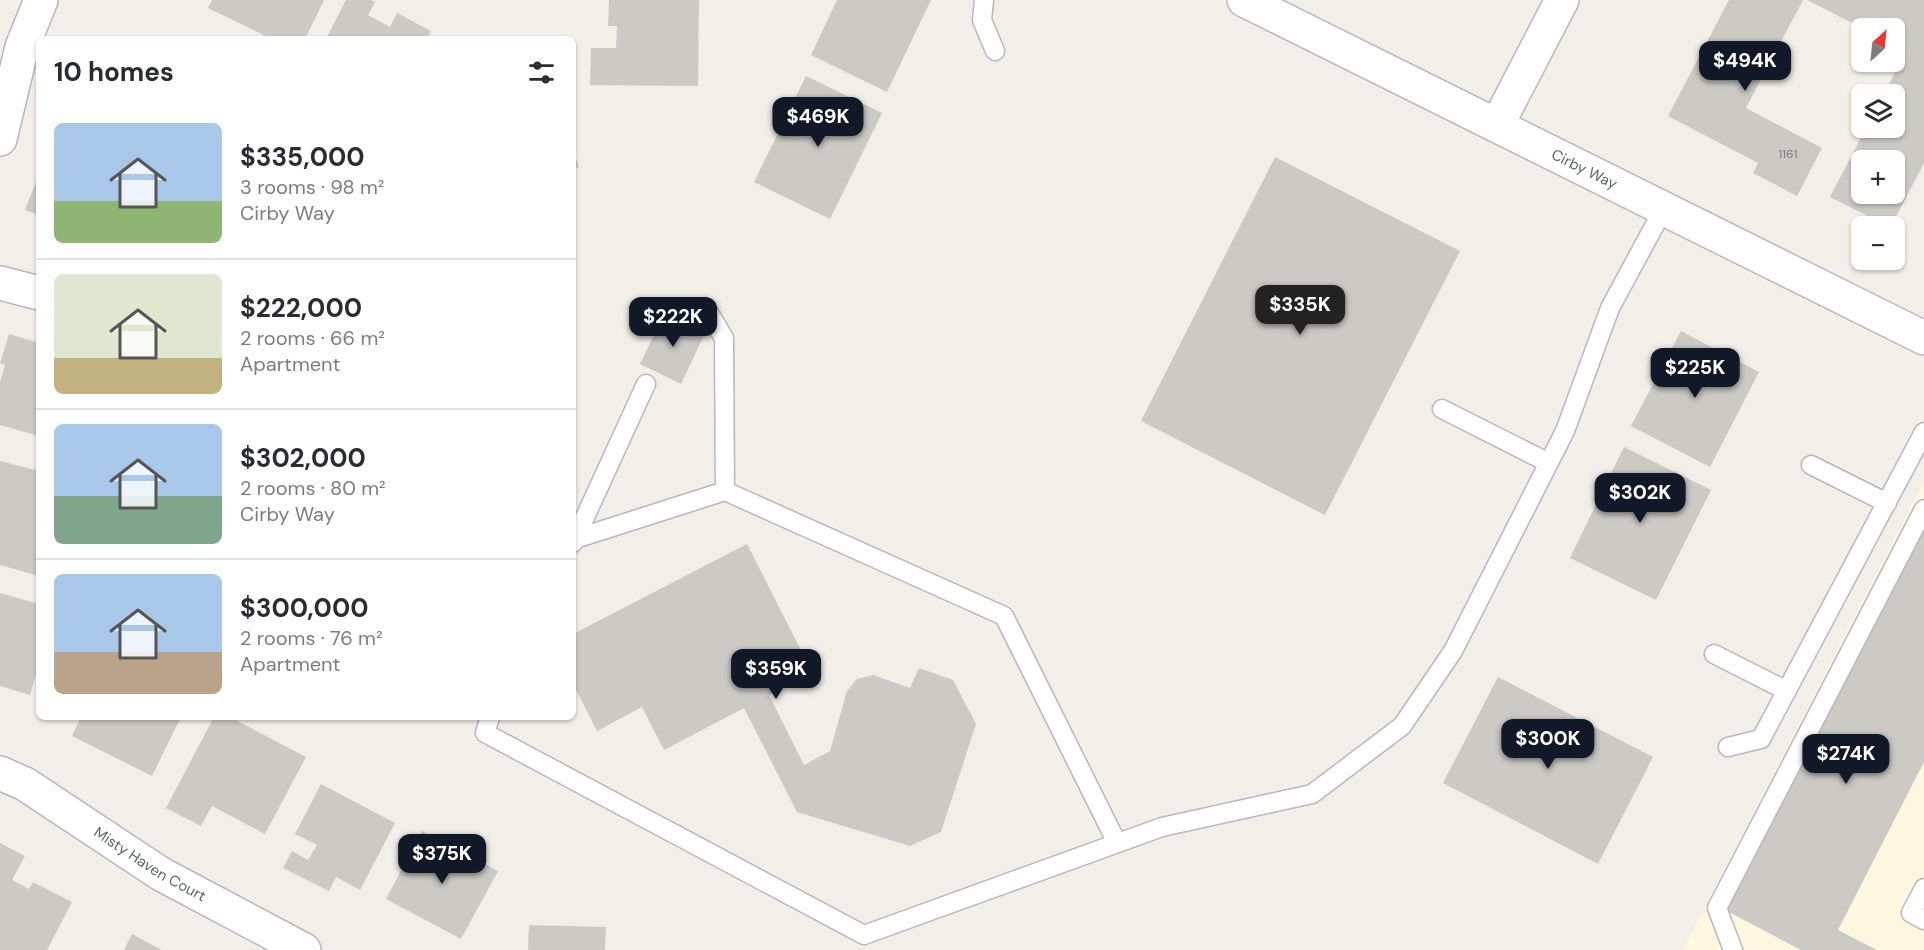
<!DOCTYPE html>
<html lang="en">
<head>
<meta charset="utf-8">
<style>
	:root { --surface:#fff; --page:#f2f2f3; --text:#2b2b33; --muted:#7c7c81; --line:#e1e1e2; --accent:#111827 }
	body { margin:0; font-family:"DM Sans",sans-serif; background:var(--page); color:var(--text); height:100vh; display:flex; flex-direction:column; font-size:22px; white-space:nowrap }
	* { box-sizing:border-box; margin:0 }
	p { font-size:20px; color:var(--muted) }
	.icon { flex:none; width:33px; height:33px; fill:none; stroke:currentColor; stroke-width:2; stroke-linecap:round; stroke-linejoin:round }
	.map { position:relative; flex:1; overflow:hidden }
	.drawer { position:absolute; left:36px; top:36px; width:540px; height:684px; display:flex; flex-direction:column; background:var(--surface); border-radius:9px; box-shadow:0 2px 4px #0004 }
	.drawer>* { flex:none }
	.needle { width:39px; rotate:27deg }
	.buttons { position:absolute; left:1851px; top:18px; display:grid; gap:12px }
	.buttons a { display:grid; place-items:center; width:54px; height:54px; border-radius:9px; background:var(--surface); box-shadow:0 2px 4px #0004; font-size:30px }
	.price { position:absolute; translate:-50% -51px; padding:0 14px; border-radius:12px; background:var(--accent); color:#fff; font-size:20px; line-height:39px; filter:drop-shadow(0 2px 3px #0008) }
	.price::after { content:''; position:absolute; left:50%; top:36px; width:18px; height:14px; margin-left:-9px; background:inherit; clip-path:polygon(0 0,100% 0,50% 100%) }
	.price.current { background:#222; color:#fff }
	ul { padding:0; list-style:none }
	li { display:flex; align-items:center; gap:18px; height:150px; padding:0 18px }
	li+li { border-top:2px solid var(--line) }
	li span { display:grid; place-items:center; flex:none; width:168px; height:120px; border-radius:9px; color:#555 }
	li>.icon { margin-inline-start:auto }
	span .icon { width:72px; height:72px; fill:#fffc; stroke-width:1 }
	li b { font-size:26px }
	h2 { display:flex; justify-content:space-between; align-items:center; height:72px; padding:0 18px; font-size:26px }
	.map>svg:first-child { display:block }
	.commercial { fill:#fef7e0 }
	.building { fill:#cccac5; fill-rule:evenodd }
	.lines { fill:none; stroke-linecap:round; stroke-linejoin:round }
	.lane-casing { stroke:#b5b8bc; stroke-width:21 }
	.street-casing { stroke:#b5b8bc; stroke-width:36 }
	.secondary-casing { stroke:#b6babf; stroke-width:36 }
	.lane { stroke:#fff; stroke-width:18 }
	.street { stroke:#fff; stroke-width:33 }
	.secondary { stroke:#fff; stroke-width:33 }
	.labels { text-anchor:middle; stroke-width:4.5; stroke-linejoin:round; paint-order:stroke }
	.number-label { font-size:12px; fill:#7a7d7f }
	.street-label { font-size:15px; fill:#5f6368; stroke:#fff }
</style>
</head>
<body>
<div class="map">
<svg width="1924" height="950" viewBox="0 0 1924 950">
	<rect width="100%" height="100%" fill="#f1efe8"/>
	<!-- commercial -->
	<path class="commercial" d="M1924 481V950H1683Z"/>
	<!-- building -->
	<path class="building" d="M212 0H324L305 39H272L208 8Z
		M346 0H371L375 2 368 15 390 27 397 13 431 31 427 39H326Z
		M609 0H699L698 86 590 85 591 48H616L617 26H608Z
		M837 0H931L887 92 811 55Z
		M1729 0H1803L1746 108 1822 148 1797 196 1753 173 1758 163 1668 116Z
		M1807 0H1924V163L1891 226H1887L1830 197 1866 128H1894V94H1884L1906 51 1894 45V28H1862ZM1862 160H1894V194H1862Z
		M806 76 882 113 830 219 754 182Z
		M573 151 579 167 573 169Z
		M1275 157 1460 251 1325 515 1141 421Z
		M39 174V215L25 210Z
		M665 312 706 331 681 384 640 364Z
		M1681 331 1759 372 1710 467 1631 426Z
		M9 334 39 343V436L0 425V382L5 365 0 363Z
		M1624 447 1711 490 1656 600 1570 558Z
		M0 461 39 471V576L0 565Z
		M1924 529V762L1838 930 1877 950H1801L1725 910Z
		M747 544 812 672 769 695 804 765 830 751 847 691 857 679 873 675 910 688 919 668 953 680 976 724 941 832 910 846 797 812 744 708 664 750 642 707 597 731 573 684V634Z
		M0 593 39 604V663L30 695 0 686Z
		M1498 677 1653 757 1598 864 1443 783Z
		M81 717H181L152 776 72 736Z
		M214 717H230L306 757 265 834 212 806 201 826 166 808Z
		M321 784 395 823 360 890 336 877 329 891 283 868 292 851 308 860 317 845 295 834Z
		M422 831 498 871 461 939 386 899Z
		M0 843 25 856 12 880 29 889 33 882 72 902 47 950H0Z
		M529 925 606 927 605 950H528Z
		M132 934 162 950H124Z"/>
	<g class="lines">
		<defs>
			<path id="lane" d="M984 0 982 20 995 51
				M706 308 724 338 725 491
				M1442 409 1549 463
				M1811 465 1887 503
				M575 539 646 384
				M573 543 575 539 725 491 1004 616 1117 843
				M1714 654 1787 691
				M490 717 485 733 864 935 1162 827 1312 794 1402 726 1453 651 1565 431 1610 308 1664 208
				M1728 747 1761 739 1924 432
				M1924 888 1911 913 1924 920
				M1733 950 1717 908 1924 509"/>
			<g id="street">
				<path d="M1497 125 1562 0"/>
				<path d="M0 139 22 47 41 0"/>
				<path d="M0 283 39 293"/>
				<path id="s1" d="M0 773 25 784 161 874 304 950"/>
			</g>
			<g id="secondary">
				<path id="s2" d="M1244 0 1924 338"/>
			</g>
		</defs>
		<!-- lane casing -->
		<use href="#lane" class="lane-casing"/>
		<!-- street casing -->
		<use href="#street" class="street-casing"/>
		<!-- secondary casing -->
		<use href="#secondary" class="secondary-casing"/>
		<!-- lane -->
		<use href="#lane" class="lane"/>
		<!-- street -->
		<use href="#street" class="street"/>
		<!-- secondary -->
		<use href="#secondary" class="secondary"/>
	</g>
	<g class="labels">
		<!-- number labels -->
		<g class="number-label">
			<text x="1788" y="158">1161</text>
		</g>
		<!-- street labels -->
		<g class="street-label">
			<text dy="5" stroke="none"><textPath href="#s2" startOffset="380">Cirby Way</textPath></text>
			<text dy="5" stroke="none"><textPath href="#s1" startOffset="176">Misty Haven Court</textPath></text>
		</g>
	</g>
</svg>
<div class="buttons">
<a><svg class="needle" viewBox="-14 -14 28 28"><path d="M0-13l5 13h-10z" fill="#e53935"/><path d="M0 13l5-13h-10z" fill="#7c7c81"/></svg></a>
<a><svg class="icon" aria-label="layers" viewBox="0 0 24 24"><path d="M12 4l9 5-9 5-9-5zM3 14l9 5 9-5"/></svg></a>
<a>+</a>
<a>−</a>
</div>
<b class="price" style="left:1745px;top:92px">$494K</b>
<b class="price" style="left:818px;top:148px">$469K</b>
<b class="price current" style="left:1300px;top:336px">$335K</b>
<b class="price" style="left:673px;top:348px">$222K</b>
<b class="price" style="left:1695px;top:399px">$225K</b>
<b class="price" style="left:1640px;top:524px">$302K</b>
<b class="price" style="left:776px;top:700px">$359K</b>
<b class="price" style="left:1548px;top:770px">$300K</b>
<b class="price" style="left:1846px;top:785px">$274K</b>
<b class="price" style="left:442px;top:885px">$375K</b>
<section class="drawer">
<h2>10 homes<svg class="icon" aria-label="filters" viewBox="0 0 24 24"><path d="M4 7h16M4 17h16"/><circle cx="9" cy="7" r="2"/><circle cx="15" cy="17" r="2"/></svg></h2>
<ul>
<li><span style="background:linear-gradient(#a9c7e8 65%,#8fb573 0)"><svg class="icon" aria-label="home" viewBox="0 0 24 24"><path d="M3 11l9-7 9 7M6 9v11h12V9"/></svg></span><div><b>$335,000</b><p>3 rooms · 98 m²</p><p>Cirby Way</p></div></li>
<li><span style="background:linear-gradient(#dfe7d0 70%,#c2b280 0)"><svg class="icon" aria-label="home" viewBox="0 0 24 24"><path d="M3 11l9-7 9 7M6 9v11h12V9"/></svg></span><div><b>$222,000</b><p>2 rooms · 66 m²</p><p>Apartment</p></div></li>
<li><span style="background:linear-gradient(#a9c7e8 60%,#7fa58c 0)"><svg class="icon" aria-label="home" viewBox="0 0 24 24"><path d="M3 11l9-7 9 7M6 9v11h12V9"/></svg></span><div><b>$302,000</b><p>2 rooms · 80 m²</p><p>Cirby Way</p></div></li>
<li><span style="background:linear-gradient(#a9c7e8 65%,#b9a48a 0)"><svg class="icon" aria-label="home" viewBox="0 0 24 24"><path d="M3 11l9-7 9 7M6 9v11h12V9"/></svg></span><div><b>$300,000</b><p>2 rooms · 76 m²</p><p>Apartment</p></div></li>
</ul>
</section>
</div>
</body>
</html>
